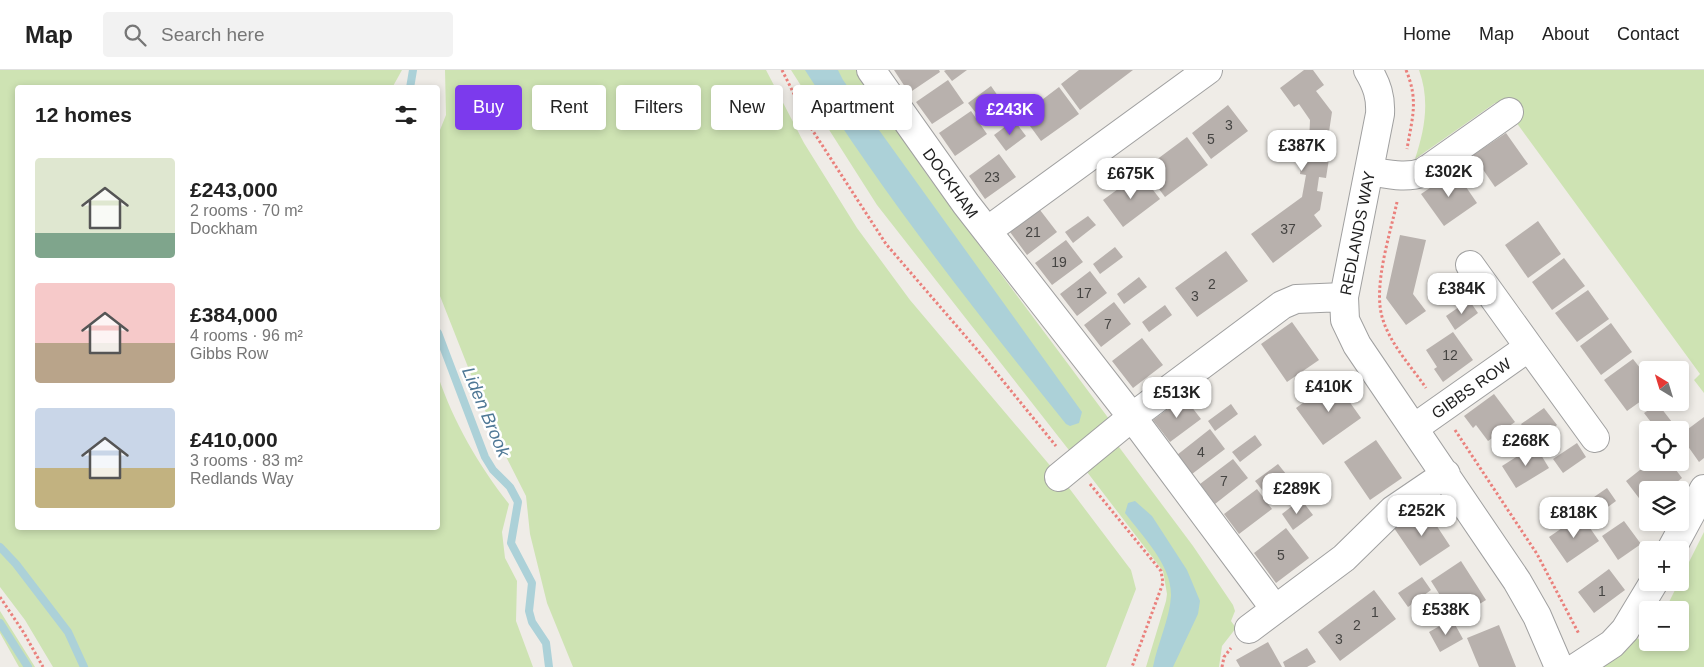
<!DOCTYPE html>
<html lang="en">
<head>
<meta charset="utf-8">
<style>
	:root { --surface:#fff; --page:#f2f2f2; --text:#222; --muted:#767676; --line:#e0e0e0; --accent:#7c3aed }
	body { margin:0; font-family:Helvetica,sans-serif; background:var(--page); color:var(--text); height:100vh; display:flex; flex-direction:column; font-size:19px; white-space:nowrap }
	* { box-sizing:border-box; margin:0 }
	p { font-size:16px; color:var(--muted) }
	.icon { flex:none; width:28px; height:28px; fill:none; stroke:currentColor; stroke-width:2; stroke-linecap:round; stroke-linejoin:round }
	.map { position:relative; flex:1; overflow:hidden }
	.side { position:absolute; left:15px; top:15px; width:425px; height:445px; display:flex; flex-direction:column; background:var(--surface); border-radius:5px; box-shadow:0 2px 8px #0003 }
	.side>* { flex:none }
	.banner { position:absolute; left:455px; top:15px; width:475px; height:45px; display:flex; gap:10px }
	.needle { width:32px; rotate:322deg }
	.buttons { position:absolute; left:1639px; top:291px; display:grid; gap:10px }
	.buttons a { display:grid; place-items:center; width:50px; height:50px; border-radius:5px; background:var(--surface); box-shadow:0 2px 8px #0003; font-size:25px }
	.price { position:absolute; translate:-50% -42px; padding:0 11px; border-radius:10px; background:#fff; color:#222; font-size:16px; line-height:32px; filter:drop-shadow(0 1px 2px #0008) }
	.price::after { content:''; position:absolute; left:50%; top:30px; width:15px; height:11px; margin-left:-8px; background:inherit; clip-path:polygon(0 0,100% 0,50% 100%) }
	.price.selected { background:var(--accent); color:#fff }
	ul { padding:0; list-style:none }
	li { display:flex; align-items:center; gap:15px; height:125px; padding:0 20px }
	li span { display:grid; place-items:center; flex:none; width:140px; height:100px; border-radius:5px; color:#555 }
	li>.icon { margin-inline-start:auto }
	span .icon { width:60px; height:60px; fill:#fffc; stroke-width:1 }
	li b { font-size:21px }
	h2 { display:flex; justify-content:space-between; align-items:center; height:60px; padding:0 20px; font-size:21px }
	.tag { padding:0 18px; border-radius:5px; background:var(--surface); box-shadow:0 2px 8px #0003; font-size:18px; line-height:45px }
	.tag.selected { background:var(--accent); color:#fff }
	header { display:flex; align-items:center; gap:30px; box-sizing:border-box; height:70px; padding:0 25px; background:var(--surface); border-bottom:1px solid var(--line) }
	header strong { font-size:24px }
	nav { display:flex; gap:28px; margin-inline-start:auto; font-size:18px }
	.search { width:350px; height:45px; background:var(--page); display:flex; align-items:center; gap:12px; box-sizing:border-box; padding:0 18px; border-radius:5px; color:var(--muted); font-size:19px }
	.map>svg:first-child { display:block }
	.grass { fill:#cee3b3 }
	.water { fill:#acd1d8 }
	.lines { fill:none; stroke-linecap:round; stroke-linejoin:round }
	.stream { stroke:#acd1d8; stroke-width:8 }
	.building { fill:#b8b1ad }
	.minor-casing { stroke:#a0a0a0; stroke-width:30 }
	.path { stroke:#ea807c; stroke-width:3; stroke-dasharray:2.5 2.5; stroke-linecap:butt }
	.minor { stroke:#fff; stroke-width:28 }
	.labels { text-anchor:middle; stroke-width:5; stroke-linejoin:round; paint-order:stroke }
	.number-label { font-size:14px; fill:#454442 }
	.street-label { font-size:16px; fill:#1f1f1f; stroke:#fff }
	.water-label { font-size:18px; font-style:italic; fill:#4f7896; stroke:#fff }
</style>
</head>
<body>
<header>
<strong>Map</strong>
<div class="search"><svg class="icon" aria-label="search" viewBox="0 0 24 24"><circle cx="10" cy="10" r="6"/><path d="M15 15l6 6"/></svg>Search here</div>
<nav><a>Home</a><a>Map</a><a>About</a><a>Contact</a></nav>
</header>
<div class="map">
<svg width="1704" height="597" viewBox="0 0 1704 597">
	<rect width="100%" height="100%" fill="#efece7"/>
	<!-- grass -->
	<path class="grass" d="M0 0H402L392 18H18V458H438V306C453 351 479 396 509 434L502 462 505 488 517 511 516 551 533 597H53L25 550 0 517Z
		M445 0H766L804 73 857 158 910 230 1069 418 1131 500 1136 519 1106 597H573L547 533 530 464 526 426 494 363 440 226 438 215V65L446 45Z
		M791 0H857L927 105 1112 353 1072 384 877 135Z
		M1419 0H1704V323L1694 310 1700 304 1516 52 1508 35 1495 33 1415 89C1425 59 1430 30 1419 0Z
		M1116 373 1193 476 1233 535 1235 541 1231 551 1236 558 1222 576 1219 597H1146L1166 531 1167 524 1163 501 1084 398Z
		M1704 462V597H1602L1634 566 1647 575 1649 573 1680 572V540H1665Z
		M0 541 35 597H19L0 563Z"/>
	<!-- water -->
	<path class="water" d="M805 0H838L843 10 1082 342 1079 353 1070 356 1066 354C974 240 883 124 805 0Z
		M1135 431 1152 446 1187 500 1200 531 1198 544 1173 597H1153C1157 575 1170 548 1171 526 1172 495 1142 466 1125 443L1128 433Z"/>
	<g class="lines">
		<!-- stream -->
		<path class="stream" d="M410 18 413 0
			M438 263 485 387 493 400 510 417 518 432 511 473 532 513 529 541 532 552 546 573 549 597
			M0 477 16 494 68 562 84 597
			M0 553 28 597"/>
	</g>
	<!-- building -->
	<path class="building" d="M894 0H939L940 2 909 23Z
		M946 0H967L952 11 944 1Z
		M1079 0H1133L1080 40 1061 14Z
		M1304 0H1313L1324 15 1316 21 1332 42 1327 75 1331 76 1326 108 1319 107 1317 121 1323 122 1320 140 1314 145 1322 156 1273 193 1251 164 1302 127 1306 105 1300 104 1305 71 1309 72 1310 50 1299 34 1294 37 1280 18Z
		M948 10 964 33 932 54 916 32Z
		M991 16 998 26 976 43 968 33Z
		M1059 17 1079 44 1041 71 1022 45Z
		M1228 35 1248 61 1211 89 1192 63Z
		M971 41 987 64 955 86 939 63Z
		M1014 50 1026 66 1006 81 994 65Z
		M1506 63 1528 94 1495 117 1473 85Z
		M1187 67 1208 95 1165 127 1144 99Z
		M999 84 1016 107 985 129 969 106Z
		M1455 101 1477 133 1444 156 1421 124Z
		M1140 103 1160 129 1123 157 1103 130Z
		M1040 140 1057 162 1027 185 1010 162Z
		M1088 146 1096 155 1073 173 1065 162Z
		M1538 151 1561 184 1528 208 1505 175Z
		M1400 165 1426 170 1413 224 1426 241 1406 255 1386 228Z
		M1066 170 1083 192 1052 215 1035 193Z
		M1115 177 1123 187 1100 204 1093 194Z
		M1226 181 1248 211 1197 247 1175 218Z
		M1564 188 1585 216 1552 240 1532 212Z
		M1090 201 1107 223 1077 246 1060 224Z
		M1139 207 1147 217 1124 234 1117 224Z
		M1588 220 1609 249 1577 272 1555 243Z
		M1469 230 1478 243 1455 260 1446 246Z
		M1114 232 1131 254 1101 277 1084 255Z
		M1165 235 1172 245 1149 262 1142 252Z
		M1292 252 1319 290 1287 312 1261 274Z
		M1611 253 1632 282 1601 305 1580 276Z
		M1453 262 1473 290 1443 312 1434 299 1437 297 1426 280Z
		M1142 268 1163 295 1133 318 1112 291Z
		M1633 289 1648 308V326L1627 341 1604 310Z
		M1334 310 1361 348 1323 375 1296 338Z
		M1494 324 1515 352 1488 371 1476 355 1473 358 1464 346Z
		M1184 327 1201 349 1170 372 1153 350Z
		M1231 334 1238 344 1215 361 1208 351Z
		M1658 334 1675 356 1670 360H1657L1644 343Z
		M1544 338 1557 355 1534 372 1521 354Z
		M1704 347V388L1699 392 1680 365Z
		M1210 359 1225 379 1192 404 1177 385Z
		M1255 365 1262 375 1240 392 1232 382Z
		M1376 370 1402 408 1370 430 1344 392Z
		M1577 373 1586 387 1563 403 1553 389Z
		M1535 375 1549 398 1516 418 1502 396Z
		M1233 389 1248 408 1215 434 1200 414Z
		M1650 392H1670L1682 408 1667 420H1648V434L1645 436 1626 411Z
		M1278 394 1286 404 1263 421 1255 411Z
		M1607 418 1616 431 1593 448 1584 434Z
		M1257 419 1272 439 1239 464 1224 444Z
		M1301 429 1313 445 1293 460 1282 444Z
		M1425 438 1450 476 1420 496 1394 458Z
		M1581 445 1599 471 1567 493 1549 467Z
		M1624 451 1641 474 1618 490 1602 466Z
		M1286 458 1309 488 1276 513 1254 483Z
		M1461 491 1486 530 1455 549 1431 511Z
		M1609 499 1625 520 1594 543 1578 522Z
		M1422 507 1431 520 1408 537 1398 523Z
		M1374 520 1396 549 1340 591 1318 562Z
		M1452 549 1463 569 1440 582 1429 562Z
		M1499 555 1516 597H1479L1467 568Z
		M1268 572 1282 597H1240L1236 590Z
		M1307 578 1316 592 1307 597H1285L1283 592Z"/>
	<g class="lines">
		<defs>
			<path id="minor" d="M871 0 966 134 987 161 1208 0
				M1368 0C1377 15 1381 27 1380 44L1344 227 1345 250 1357 275 1517 511 1537 546 1559 597
				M1369 101C1388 104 1406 109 1424 102L1509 42
				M987 161 1132 347 1282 235 1296 229 1344 227
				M1529 277 1595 368
				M1414 358 1529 277 1470 195
				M1059 407 1132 347 1275 539
				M1671 480 1704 419
				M1249 559 1344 488 1393 440 1446 404
				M1577 597 1612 574 1625 560 1654 512"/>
		</defs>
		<!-- minor casing -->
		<use href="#minor" class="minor-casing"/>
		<!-- path -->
		<path class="path" d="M782 0 811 58 886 174 986 290 1056 376
			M1406 0C1419 31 1412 48 1407 79
			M1397 132C1390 165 1372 218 1383 250 1391 275 1411 296 1426 318
			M1455 360 1537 484 1579 564
			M1090 414 1161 501 1163 513 1132 597
			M0 527 24 563 43 597
			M1222 597 1224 587 1231 578"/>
		<!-- minor -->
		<use href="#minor" class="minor"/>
	</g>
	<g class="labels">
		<!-- number labels -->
		<g class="number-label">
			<text x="1229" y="60">3</text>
			<text x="1211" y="74">5</text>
			<text x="992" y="112">23</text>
			<text x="1288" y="164">37</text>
			<text x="1033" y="167">21</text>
			<text x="1059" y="197">19</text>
			<text x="1212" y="219">2</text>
			<text x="1084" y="228">17</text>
			<text x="1195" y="231">3</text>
			<text x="1108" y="259">7</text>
			<text x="1450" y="290">12</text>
			<text x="1201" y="387">4</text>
			<text x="1224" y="416">7</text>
			<text x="1281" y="490">5</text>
			<text x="1602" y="526">1</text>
			<text x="1375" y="547">1</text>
			<text x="1357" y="560">2</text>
			<text x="1339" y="574">3</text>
		</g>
		<!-- street labels -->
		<g class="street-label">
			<text transform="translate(951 113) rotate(54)" y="6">DOCKHAM</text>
			<text transform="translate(1357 163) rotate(-79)" y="6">REDLANDS WAY</text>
			<text transform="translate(1471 318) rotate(-35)" y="6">GIBBS ROW</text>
		</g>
		<!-- water labels -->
		<g class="water-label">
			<text transform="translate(486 342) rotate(67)" y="6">Liden Brook</text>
		</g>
	</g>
</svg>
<div class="buttons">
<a><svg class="needle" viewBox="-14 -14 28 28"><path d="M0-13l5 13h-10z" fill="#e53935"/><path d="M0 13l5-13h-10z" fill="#767676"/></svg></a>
<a><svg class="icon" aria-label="locate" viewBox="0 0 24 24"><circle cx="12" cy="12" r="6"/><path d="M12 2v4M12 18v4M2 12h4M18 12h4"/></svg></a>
<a><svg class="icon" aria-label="layers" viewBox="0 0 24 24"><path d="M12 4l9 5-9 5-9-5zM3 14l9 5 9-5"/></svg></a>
<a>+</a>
<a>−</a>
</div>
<b class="price selected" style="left:1010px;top:66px">£243K</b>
<b class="price" style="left:1302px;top:102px">£387K</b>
<b class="price" style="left:1449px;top:128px">£302K</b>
<b class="price" style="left:1131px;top:130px">£675K</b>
<b class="price" style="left:1462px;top:245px">£384K</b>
<b class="price" style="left:1329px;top:343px">£410K</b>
<b class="price" style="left:1177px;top:349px">£513K</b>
<b class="price" style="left:1526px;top:397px">£268K</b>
<b class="price" style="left:1297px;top:445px">£289K</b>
<b class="price" style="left:1422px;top:467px">£252K</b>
<b class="price" style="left:1574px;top:469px">£818K</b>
<b class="price" style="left:1446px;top:566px">£538K</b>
<div class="banner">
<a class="tag selected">Buy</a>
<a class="tag">Rent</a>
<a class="tag">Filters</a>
<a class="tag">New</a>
<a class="tag">Apartment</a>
</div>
<section class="side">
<h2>12 homes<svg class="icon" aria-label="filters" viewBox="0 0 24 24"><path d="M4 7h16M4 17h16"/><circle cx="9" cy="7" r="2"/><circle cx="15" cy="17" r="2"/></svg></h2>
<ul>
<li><span style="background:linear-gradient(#dfe7d0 75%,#7fa58c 0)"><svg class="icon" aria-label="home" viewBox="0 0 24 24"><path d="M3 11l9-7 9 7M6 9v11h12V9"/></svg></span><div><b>£243,000</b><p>2 rooms · 70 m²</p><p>Dockham</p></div></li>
<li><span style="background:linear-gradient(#f6c9c9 60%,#b9a48a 0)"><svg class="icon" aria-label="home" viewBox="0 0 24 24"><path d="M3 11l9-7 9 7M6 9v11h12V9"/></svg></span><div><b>£384,000</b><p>4 rooms · 96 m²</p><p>Gibbs Row</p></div></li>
<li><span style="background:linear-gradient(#c9d6e8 60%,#c2b280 0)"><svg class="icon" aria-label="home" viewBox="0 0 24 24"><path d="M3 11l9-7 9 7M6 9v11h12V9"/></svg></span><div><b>£410,000</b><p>3 rooms · 83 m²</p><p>Redlands Way</p></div></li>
</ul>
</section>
</div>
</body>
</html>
